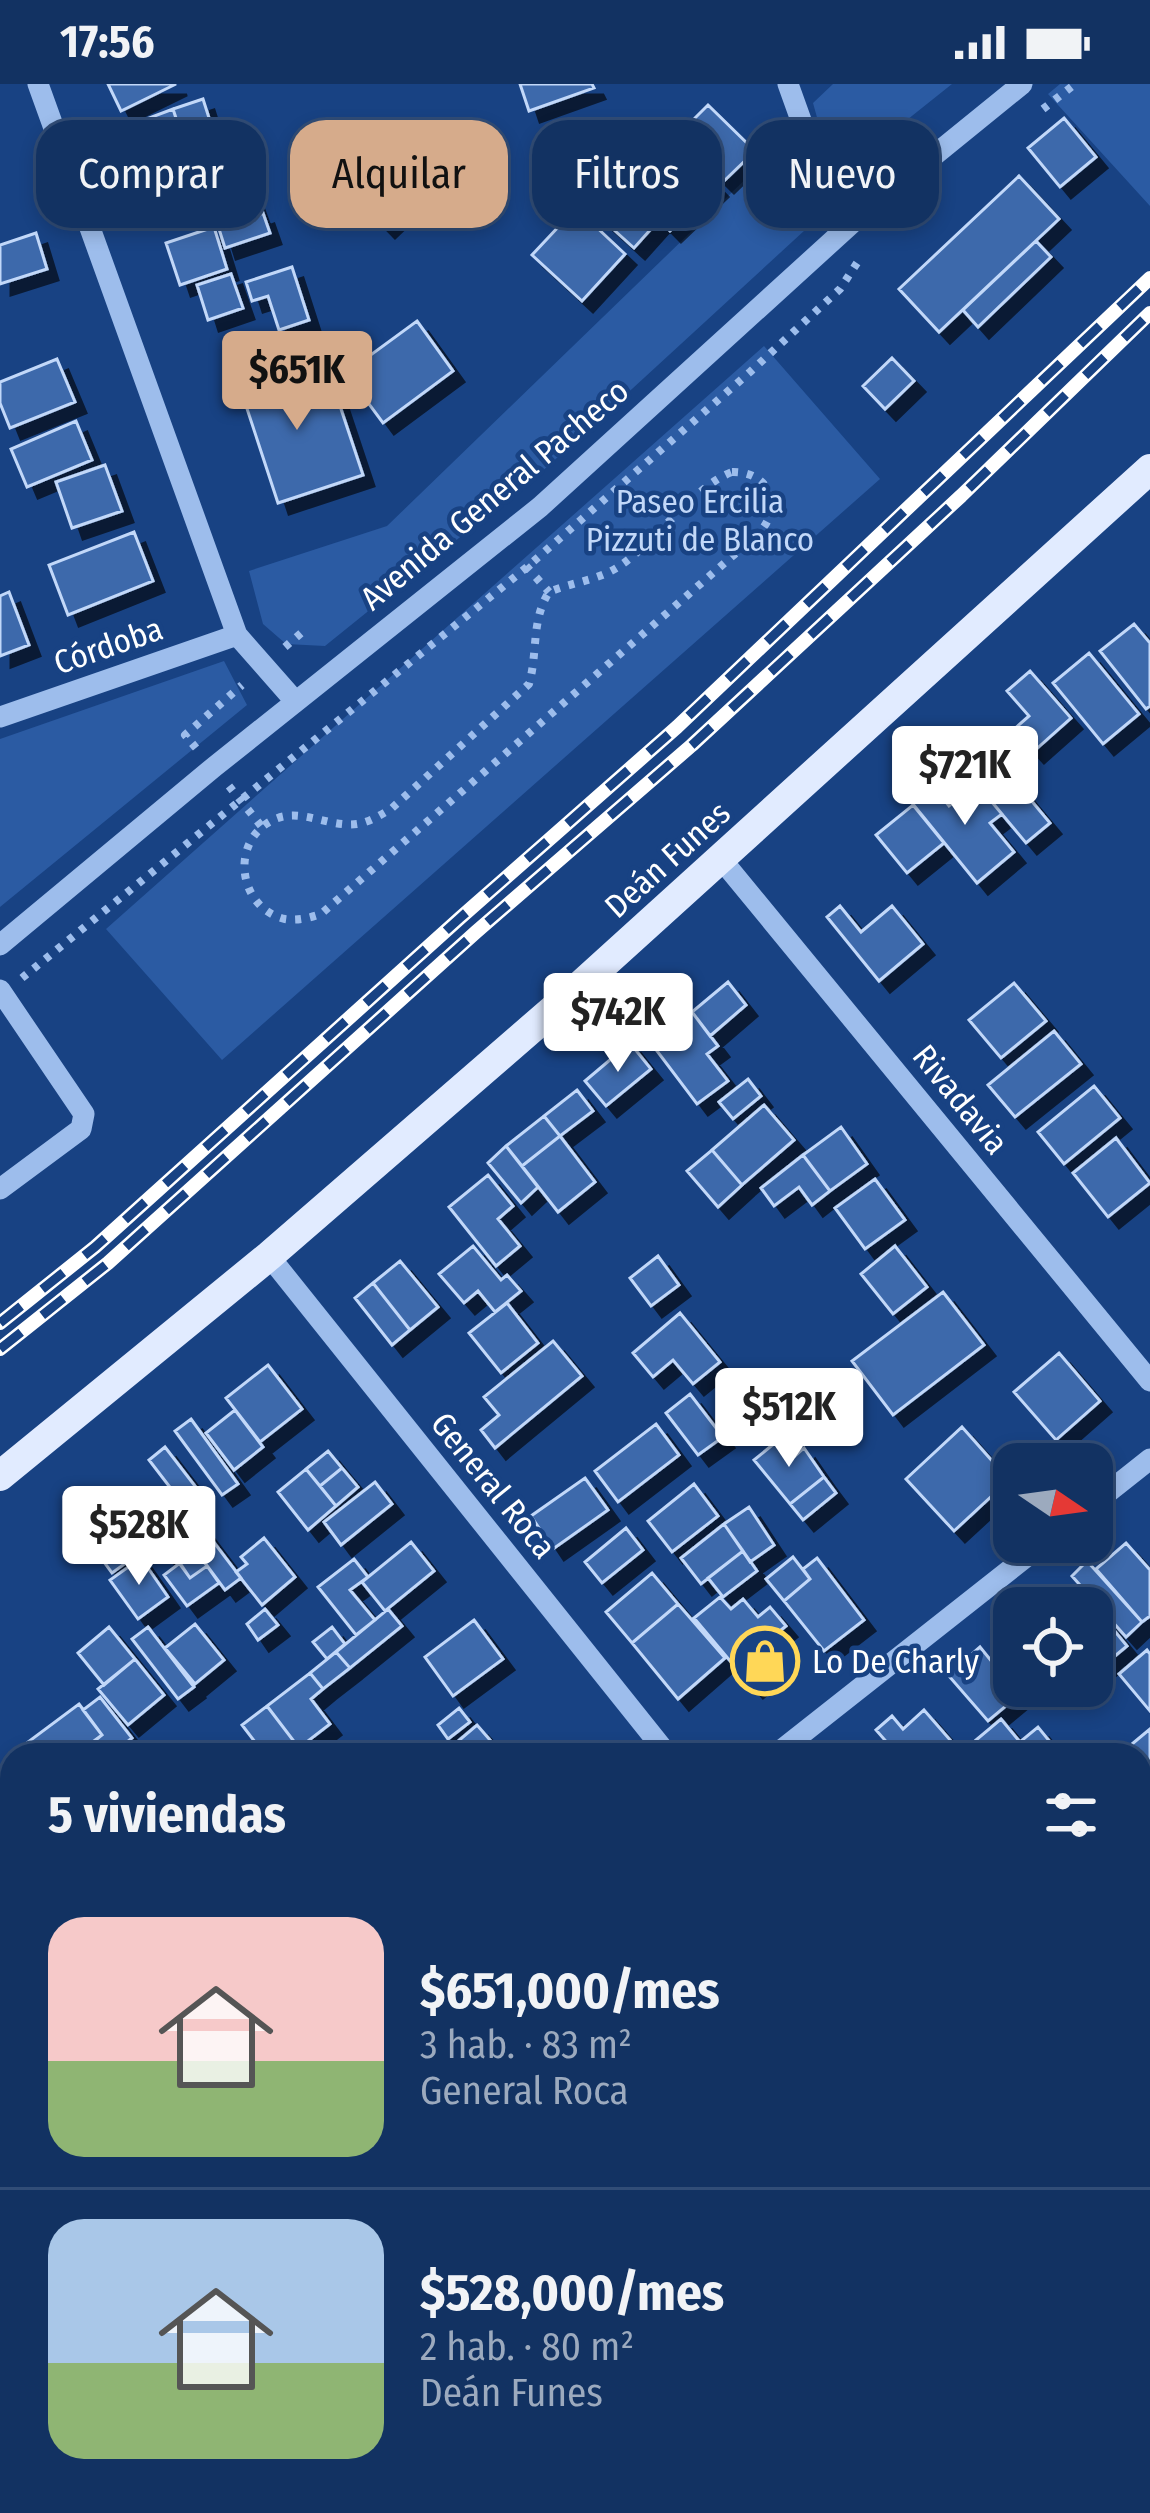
<!DOCTYPE html>
<html lang="es">
<head>
<meta charset="utf-8">
<style>
	:root { --surface:#123262; --page:#1b3a68; --text:#f1f3f6; --muted:#9caabe; --line:#314d77; --accent:#d6ab8b }
	body { margin:0; font-family:"Fira Sans Condensed",sans-serif; background:var(--page); color:var(--text); height:100vh; display:flex; flex-direction:column; font-size:45px; white-space:nowrap }
	* { box-sizing:border-box; margin:0 }
	p { font-size:39px; color:var(--muted) }
	.icon { flex:none; width:66px; height:66px; fill:none; stroke:currentColor; stroke-width:2; stroke-linecap:round; stroke-linejoin:round }
	.map { position:relative; flex:1; overflow:hidden }
	.side { position:absolute; left:0px; top:1659px; width:1152px; height:771px; display:flex; flex-direction:column; background:var(--surface); border-radius:36px 36px 0 0; box-shadow:0 6px 18px #0003,0 0 0 3px var(--line) }
	.side>* { flex:none }
	.top-card { position:absolute; left:36px; top:36px; width:1080px; height:108px; display:flex; gap:24px }
	.needle { width:78px; rotate:103deg }
	.buttons { position:absolute; left:993px; top:1359px; display:grid; gap:24px }
	.buttons a { display:grid; place-items:center; width:120px; height:120px; border-radius:24px; background:var(--surface); box-shadow:0 6px 18px #0003,0 0 0 3px var(--line); font-size:60px }
	.price { position:absolute; translate:-50% -102px; padding:0 27px; border-radius:12px; background:#fff; color:#222; font-size:39px; line-height:78px; filter:drop-shadow(0 3px 6px #0008) }
	.price::after { content:''; position:absolute; left:50%; top:72px; width:36px; height:27px; margin-left:-18px; background:inherit; clip-path:polygon(0 0,100% 0,50% 100%) }
	.price.active { background:var(--accent); color:#111 }
	ul { padding:0; list-style:none }
	li { display:flex; align-items:center; gap:36px; height:300px; padding:0 48px }
	li+li { border-top:3px solid var(--line) }
	li span { display:grid; place-items:center; flex:none; width:336px; height:240px; border-radius:36px; color:#555 }
	li>.icon { margin-inline-start:auto }
	span .icon { width:144px; height:144px; fill:#fffc; stroke-width:1 }
	li b { font-size:51px }
	h2 { display:flex; justify-content:space-between; align-items:center; height:144px; padding:0 48px; font-size:51px }
	.tag { padding:0 42px; border-radius:36px; background:var(--surface); box-shadow:0 6px 18px #0003,0 0 0 3px var(--line); font-size:42px; line-height:108px }
	.tag.active { background:var(--accent); color:#111 }
	.status { display:flex; justify-content:space-between; align-items:center; height:84px; padding:0 60px; background:var(--surface); direction:ltr }
	.status svg { height:33px; fill:currentColor }
	.map>svg:first-child { display:block }
	.green { fill:#2b5ba3 }
	.building { fill:#3d69ab; stroke:#c2d8f9; stroke-width:3; filter:url(#shadow) }
	.lines { fill:none; stroke-linecap:round; stroke-linejoin:round }
	.path { stroke:#9dbdec; stroke-width:8; stroke-dasharray:6 9; stroke-linecap:butt }
	.minor { stroke:#9dbdec; stroke-width:21 }
	.major { stroke:#e1ebff; stroke-width:30 }
	.rail-casing { stroke:#fff; stroke-width:14 }
	.rail { stroke:#184283; stroke-width:9; stroke-dasharray:27; stroke-linecap:butt }
	.labels { text-anchor:middle; stroke-width:9; stroke-linejoin:round; paint-order:stroke }
	.street-label { font-size:33px; fill:#fff; stroke:#184283 }
	.park-label { font-size:33px; fill:#c2d8f9; stroke:#184283 }
	.poi-label { font-size:33px; fill:#fff; stroke:#184283; text-anchor:start }
</style>
</head>
<body>
<div class="status"><b>17:56</b><svg viewBox="0 0 49 12"><path d="M0 12V9h3v3zM5 12V6h3v6zM10 12V3h3v9zM15 12V0h3v12zM26 1h20v11H26zM47 4h2v5h-2z"/></svg></div>
<div class="map">
<svg width="1150" height="2429" viewBox="0 0 1150 2429">
	<defs>
		<filter id="shadow"><feDropShadow dx="11" dy="11" stdDeviation="0" flood-color="#0009"/></filter>
	</defs>
	<rect width="100%" height="100%" fill="#184283"/>
	<!-- green -->
	<path class="green" d="M833 0H952L868 67 844 70 825 62 813 19Z
		M1060 0H1150V122L1048 10Z
		M788 54 812 116 805 146 547 383 325 562 286 560 263 540 249 487 387 442Z
		M764 262 880 395 222 976 106 845Z
		M224 577 247 621 0 823V655Z"/>
	<!-- building -->
	<path class="building" d="M108 0H176L121 27Z
		M520 0H592L594 4 529 27Z
		M203 15 216 56 186 66 173 25Z
		M708 21 755 67 723 98 677 52Z
		M173 25 180 46 170 50 177 65 149 78 133 40Z
		M1064 34 1096 73 1060 103 1028 64Z
		M657 40 717 102 670 147 634 110 647 99 603 54 613 43 633 64Z
		M580 50 609 77 573 114 545 86Z
		M238 74 259 131 222 145 209 107 222 102 214 83Z
		M622 74 647 99 634 110 659 136 634 164 582 117Z
		M211 77 222 102 180 119 170 94Z
		M371 86 406 122 384 143 349 107Z
		M1019 92 1059 135 939 248 899 205Z
		M576 124 625 170 582 217 532 171Z
		M263 129 270 149 225 164 219 145Z
		M214 143 227 185 180 201 166 159Z
		M36 149 47 185 0 200V161Z
		M1036 157 1051 173 978 243 963 226Z
		M292 183 309 236 279 246 268 212 252 217 246 198Z
		M231 190 243 224 208 236 197 201Z
		M417 237 453 287 383 339 346 289Z
		M261 266 278 319 333 301 363 391 278 419 231 276Z
		M892 274 914 297 885 325 863 302Z
		M57 275 75 318 10 344 0 319V298Z
		M76 337 92 376 27 403 11 365Z
		M105 381 122 427 72 444 56 398Z
		M134 448 153 497 68 531 49 481Z
		M9 508 29 561 0 572V512Z
		M1134 540 1150 559V622L1146 625 1100 567Z
		M1089 569 1139 630 1103 660 1053 599Z
		M1030 587 1071 634 1033 668 1013 646 1029 632 1007 607Z
		M990 667 1050 739 1026 759 966 687Z
		M929 697 949 722 977 700 1002 730 990 739 1014 768 977 799 908 714Z
		M913 721 944 759 907 789 876 751Z
		M840 822 861 848 892 822 923 860 879 897 827 833Z
		M728 898 746 921 710 952 692 928Z
		M1014 899 1046 937 1001 974 969 936Z
		M692 928 718 962 707 970 728 997 697 1020 651 959Z
		M1054 947 1081 980 1015 1033 988 1001Z
		M630 959 651 985 606 1022 585 997Z
		M748 995 761 1012 733 1035 719 1018Z
		M1094 1002 1120 1034 1064 1080 1038 1048Z
		M577 1006 593 1027 560 1052 544 1032Z
		M764 1021 794 1056 742 1101 712 1066Z
		M544 1032 560 1052 522 1082 506 1062Z
		M841 1043 867 1080 830 1107 803 1071Z
		M560 1052 595 1098 558 1128 522 1082Z
		M1116 1054 1150 1099 1108 1133 1073 1089Z
		M506 1062 538 1103 521 1119 488 1079Z
		M712 1066 742 1101 718 1123 687 1087Z
		M803 1071 830 1107 812 1121 799 1103 774 1122 761 1104Z
		M488 1091 513 1122 498 1135 520 1162 496 1182 449 1123Z
		M875 1095 905 1136 865 1165 835 1124Z
		M473 1162 501 1196 507 1191 521 1207 495 1228 478 1207 464 1219 439 1190Z
		M895 1162 927 1203 893 1230 861 1190Z
		M658 1172 679 1201 651 1222 630 1194Z
		M400 1177 438 1223 410 1246 373 1199Z
		M373 1199 410 1246 392 1261 355 1214Z
		M943 1208 984 1261 893 1331 852 1277Z
		M507 1219 538 1259 501 1289 469 1249Z
		M680 1229 720 1278 693 1300 673 1276 653 1293 633 1269Z
		M553 1257 582 1292 495 1364 481 1346 499 1331 484 1313Z
		M1059 1269 1100 1317 1056 1356 1014 1308Z
		M268 1281 302 1325 260 1358 226 1314Z
		M690 1310 723 1353 698 1371 666 1329Z
		M235 1326 263 1363 234 1386 206 1349Z
		M191 1335 238 1400 222 1411 175 1347Z
		M656 1340 679 1371 618 1418 595 1387Z
		M962 1343 1009 1396 954 1447 906 1395Z
		M781 1354 795 1372 804 1364 824 1393 790 1420 754 1376Z
		M165 1363 195 1402 179 1415 149 1376Z
		M328 1367 342 1384 320 1402 306 1385Z
		M342 1384 358 1403 336 1422 320 1402Z
		M306 1385 336 1422 308 1446 278 1408Z
		M824 1393 836 1409 803 1436 790 1420Z
		M585 1394 608 1426 553 1465 531 1432Z
		M375 1398 392 1420 341 1461 324 1438Z
		M694 1400 718 1432 672 1468 648 1437Z
		M160 1419 207 1482 190 1494 174 1472 169 1476 138 1435Z
		M749 1423 774 1461 750 1478 724 1440Z
		M115 1424 145 1465 112 1489 82 1448Z
		M724 1440 743 1467 701 1500 681 1474Z
		M203 1444 241 1494 225 1506 188 1456Z
		M626 1444 643 1466 602 1499 585 1478Z
		M264 1454 295 1493 262 1521 236 1488 247 1480 241 1473Z
		M411 1458 434 1487 385 1527 362 1498Z
		M1126 1459 1150 1486V1532L1142 1538 1096 1485Z
		M743 1467 757 1487 723 1513 708 1494Z
		M793 1473 810 1495 784 1517 766 1495Z
		M141 1474 168 1513 138 1535 110 1496Z
		M817 1474 864 1536 824 1567 784 1517 810 1495 803 1485Z
		M354 1475 368 1493 350 1506 375 1536 356 1551 318 1503Z
		M1087 1477 1142 1538 1126 1553 1072 1492Z
		M180 1479 190 1494 207 1482 219 1499 187 1522 164 1491Z
		M652 1489 678 1520 632 1559 606 1528Z
		M720 1513 731 1525 743 1515 758 1533 770 1523 786 1542 771 1554 787 1573 752 1603 694 1534Z
		M678 1520 725 1574 678 1615 632 1559Z
		M265 1525 278 1541 258 1556 247 1540Z
		M388 1525 402 1542 350 1584 336 1568Z
		M1104 1534 1127 1562 1092 1591V1543Z
		M474 1536 503 1575 453 1612 425 1573Z
		M195 1540 224 1576 195 1600 165 1564Z
		M109 1543 135 1575 104 1601 78 1569Z
		M148 1543 194 1603 178 1615 132 1555Z
		M332 1543 345 1560 327 1575 313 1558Z
		M1014 1557V1602H1030L1019 1611 992 1574Z
		M980 1563 1019 1611 988 1637 948 1591Z
		M1147 1566 1150 1570V1627L1119 1590Z
		M336 1568 350 1584 323 1605 310 1589Z
		M135 1575 164 1611 128 1641 98 1605Z
		M310 1589 323 1605 311 1615 330 1640 299 1664 267 1622Z
		M100 1613 132 1654 111 1671H77L102 1651 83 1626Z
		M79 1620 102 1651 75 1671H37L28 1658Z
		M267 1622 299 1664 289 1671H265L242 1641Z
		M459 1624 470 1638 448 1655 438 1641Z
		M924 1626 958 1665 951 1671H898L876 1646 892 1632 903 1645Z
		M1001 1635 1020 1658 1038 1643 1051 1659 1037 1671H988L976 1656Z
		M477 1641 503 1671H456L450 1664Z
		M1150 1645V1694L1140 1682V1671H1131L1126 1665Z
		M1150 1809V1874L1140 1862V1817Z
		M12 1867V1917L2 1925 0 1922V1878Z
		M12 2026V2078L0 2062V2035Z
		M0 2066 12 2081V2107L0 2117Z
		M1150 2105V2165L1145 2169 1140 2163V2113Z
		M12 2107V2181L0 2166V2117Z
		M1150 2363V2416L1140 2404V2371Z
		M169 2418H205L191 2429H157Z
		M551 2418H608L595 2429H537Z
		M1077 2418H1131L1135 2423 1127 2429H1086Z"/>
	<g class="lines">
		<!-- path -->
		<path class="path" d="M1043 25 1075 0
			M732 388C769 387 784 422 759 449L321 830C309 834 297 837 285 835 241 825 230 765 266 740 296 719 325 744 357 740 370 738 380 731 391 725L529 600C538 569 531 536 549 508 573 498 600 496 621 481 655 458 696 401 732 388Z
			M526 482 549 508
			M285 563 307 544
			M196 664 185 651 242 601
			M229 702 262 743
			M22 894 527 483 750 288 840 205 857 179"/>
		<!-- minor -->
		<path class="minor" d="M38 0 237 551 295 617
			M788 0 816 78 831 101 862 130
			M0 633 237 551
			M721 775 1150 1297
			M0 861 214 683 540 423 862 130 1022 0
			M0 906 84 1030 81 1045 0 1105
			M269 1172 668 1671
			M1092 1421 1150 1375
			M775 1671 1045 1458
			M0 1750 12 1765
			M1140 2236 1150 2228
			M1140 2283 1150 2295
			M0 2288 12 2279
			M480 2418 489 2429
			M898 2429 912 2418"/>
		<!-- major -->
		<path class="major" d="M0 1392 269 1172 562 918 1150 385"/>
		<defs>
			<path id="rail" d="M0 1239 95 1163 460 834 677 643 1150 194
				M0 1265 108 1179 476 848 692 661 961 412 1150 229"/>
		</defs>
		<!-- rail casing -->
		<use href="#rail" class="rail-casing"/>
		<!-- rail -->
		<use href="#rail" class="rail"/>
	</g>
	<!-- icons -->
	<defs>
		<symbol id="shop-ring" viewBox="-11 -11 22 22"><circle r="9.5" fill="#184283" stroke="#ffd757" stroke-width="1.5"/><path d="M-5-2.5h2.3a2.7 3.5 0 0 1 5.4 0H5L5.5 6h-11ZM-1.5-2.5h3a1.5 2.3 0 0 0-3 0Z" fill="#ffd757"/></symbol>
	</defs>
	<g fill-rule="evenodd">
		<use href="#shop-ring" x="727" y="1539" width="76" height="76"/>
	</g>
	<g class="labels">
		<!-- street labels -->
		<g class="street-label">
			<text transform="translate(494 410) rotate(-40)" y="12">Avenida General Pacheco</text>
			<text transform="translate(108 561) rotate(-19)" y="12">Córdoba</text>
			<text transform="translate(667 775) rotate(-42)" y="12">Deán Funes</text>
			<text transform="translate(961 1015) rotate(51)" y="12">Rivadavia</text>
			<text transform="translate(494 1401) rotate(51)" y="12">General Roca</text>
		</g>
		<!-- park labels -->
		<g class="park-label">
			<text x="700" y="429">Paseo Ercilia<tspan x="700" dy="38">Pizzuti de Blanco</tspan></text>
		</g>
		<!-- poi labels -->
		<g class="poi-label">
			<text x="812" y="1589">Lo De Charly</text>
		</g>
	</g>
</svg>
<div class="buttons">
<a><svg class="needle" viewBox="-14 -14 28 28"><path d="M0-13l5 13h-10z" fill="#e53935"/><path d="M0 13l5-13h-10z" fill="#9caabe"/></svg></a>
<a><svg class="icon" aria-label="locate" viewBox="0 0 24 24"><circle cx="12" cy="12" r="6"/><path d="M12 2v4M12 18v4M2 12h4M18 12h4"/></svg></a>
</div>
<b class="price active" style="left:297px;top:349px">$651K</b>
<b class="price" style="left:965px;top:744px">$721K</b>
<b class="price" style="left:618px;top:991px">$742K</b>
<b class="price" style="left:789px;top:1386px">$512K</b>
<b class="price" style="left:139px;top:1504px">$528K</b>
<div class="top-card">
<a class="tag">Comprar</a>
<a class="tag active">Alquilar</a>
<a class="tag">Filtros</a>
<a class="tag">Nuevo</a>
</div>
<section class="side">
<h2>5 viviendas<svg class="icon" aria-label="filters" viewBox="0 0 24 24"><path d="M4 7h16M4 17h16"/><circle cx="9" cy="7" r="2"/><circle cx="15" cy="17" r="2"/></svg></h2>
<ul>
<li><span style="background:linear-gradient(#f6c9c9 60%,#8fb573 0)"><svg class="icon" aria-label="home" viewBox="0 0 24 24"><path d="M3 11l9-7 9 7M6 9v11h12V9"/></svg></span><div><b>$651,000/mes</b><p>3 hab. · 83 m²</p><p>General Roca</p></div></li>
<li><span style="background:linear-gradient(#a9c7e8 60%,#8fb573 0)"><svg class="icon" aria-label="home" viewBox="0 0 24 24"><path d="M3 11l9-7 9 7M6 9v11h12V9"/></svg></span><div><b>$528,000/mes</b><p>2 hab. · 80 m²</p><p>Deán Funes</p></div></li>
</ul>
</section>
</div>
</body>
</html>
